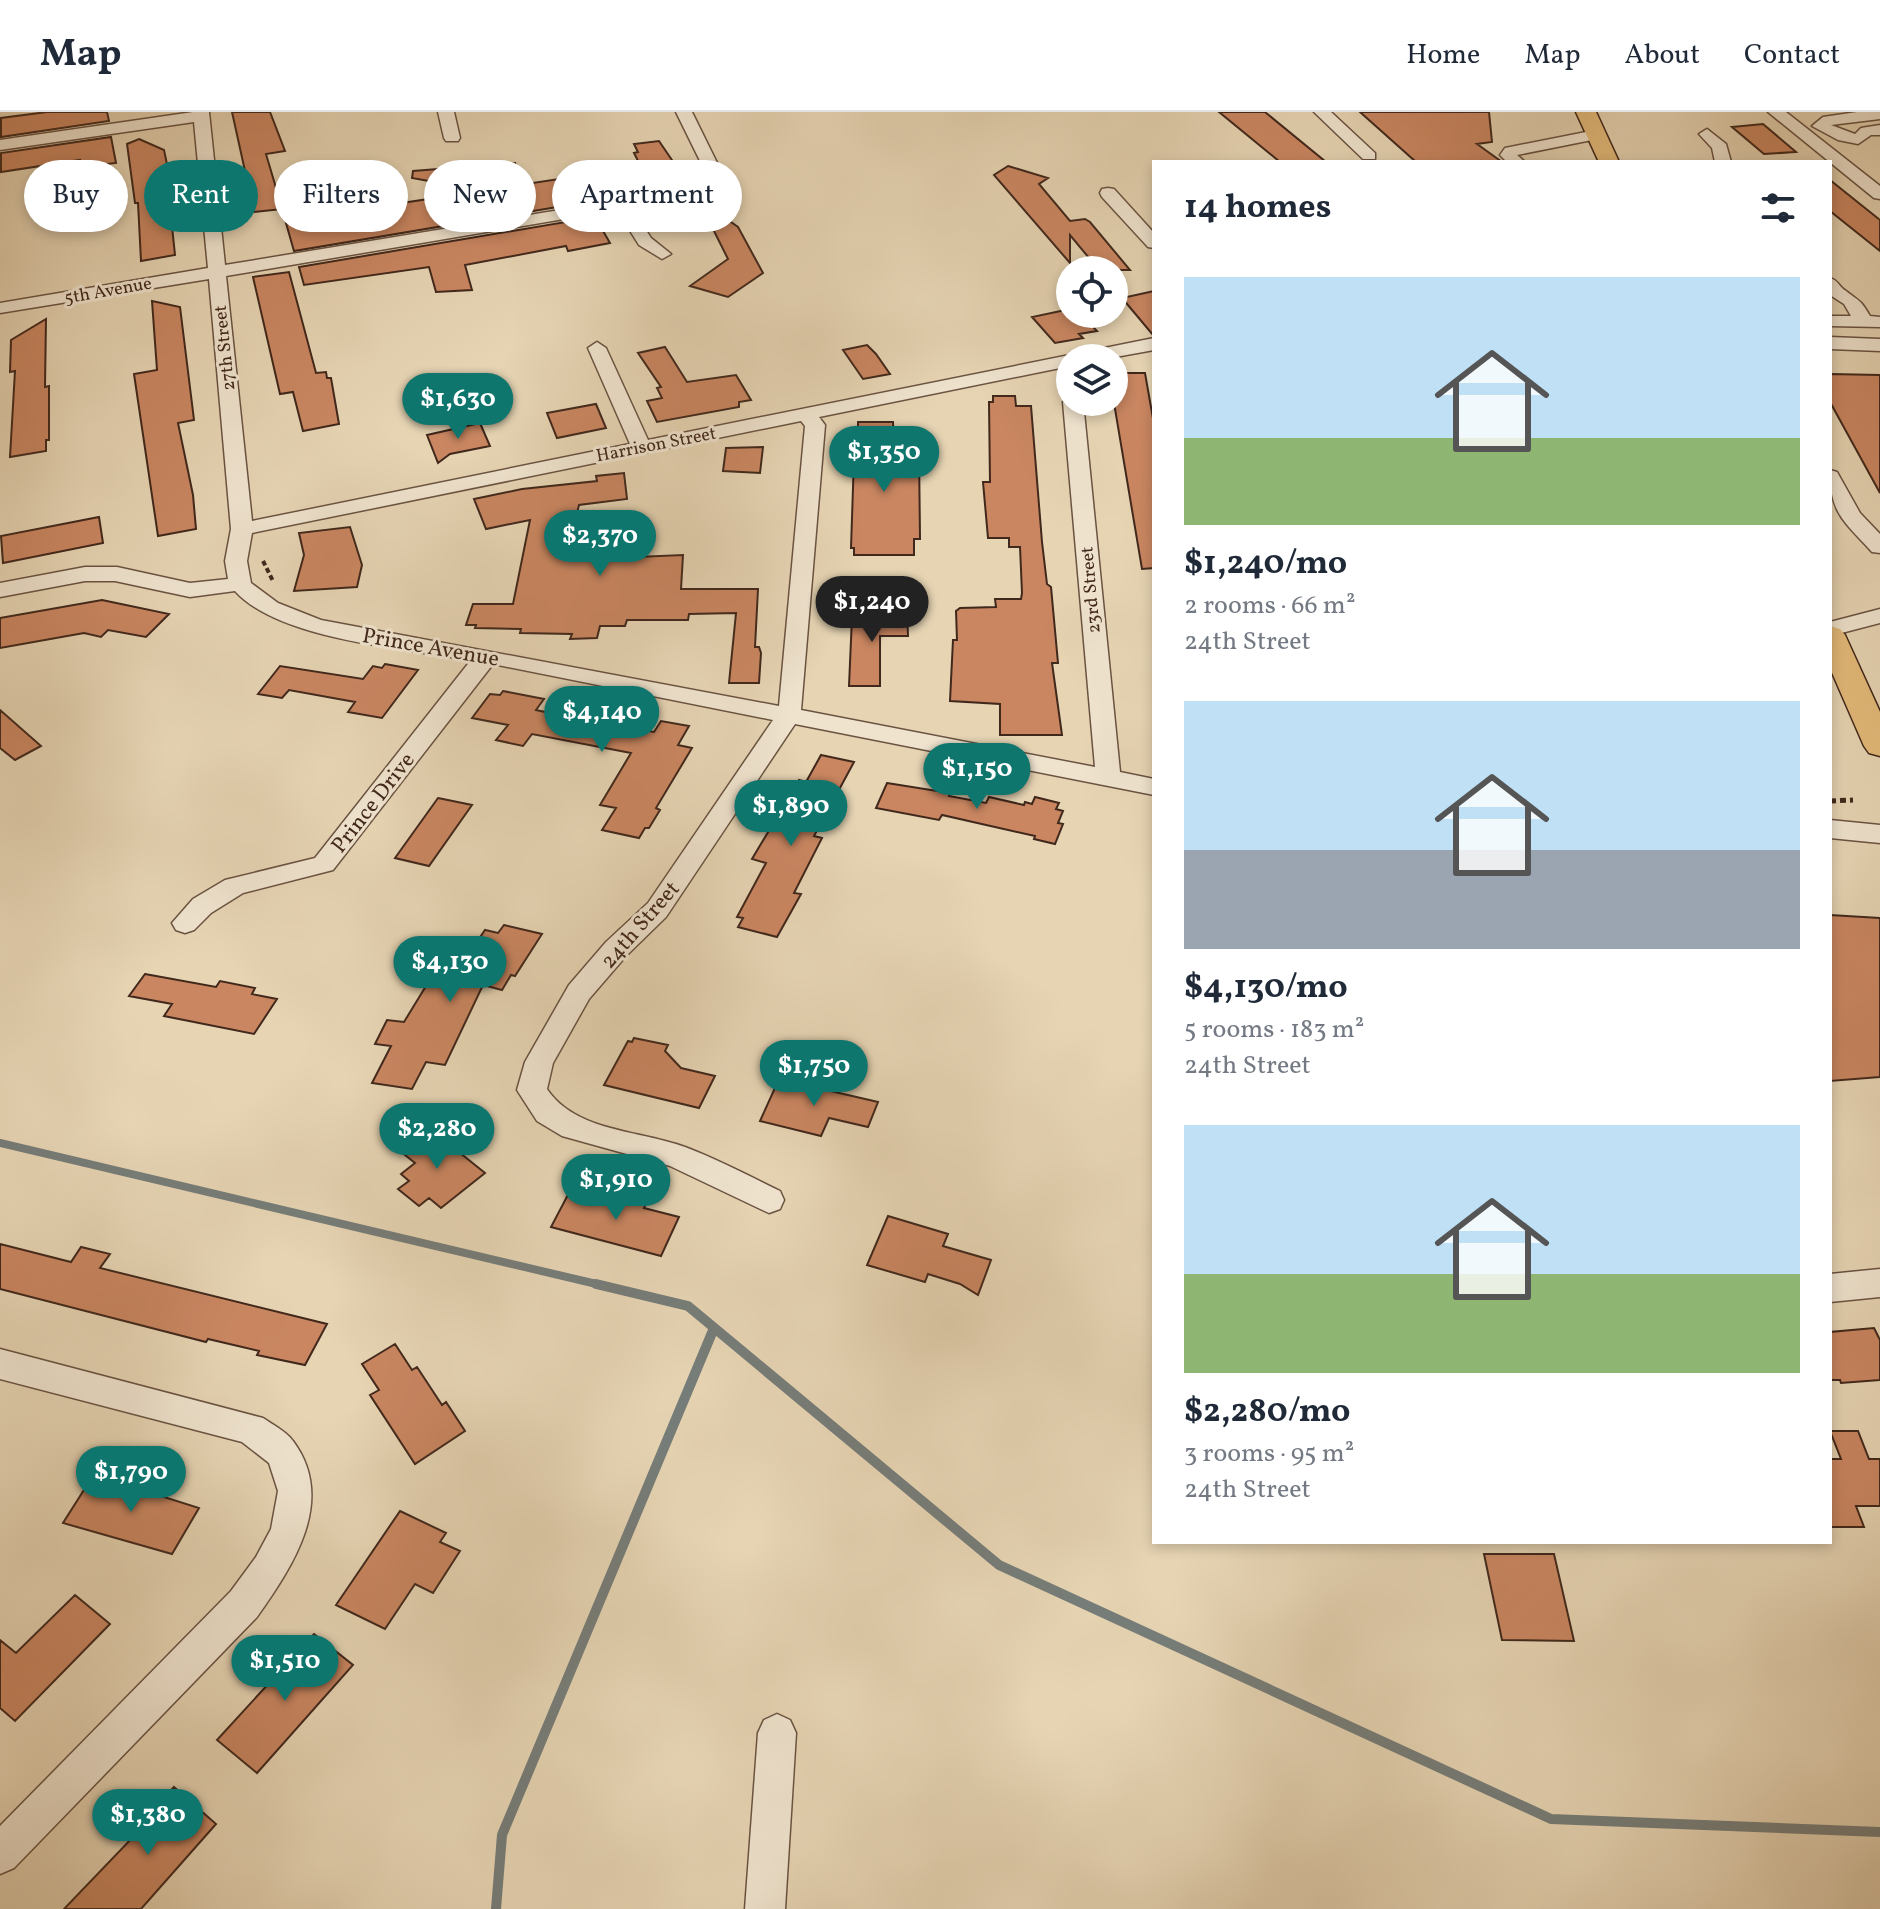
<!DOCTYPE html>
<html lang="en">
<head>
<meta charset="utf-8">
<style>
	:root { --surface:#fff; --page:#f6f6f7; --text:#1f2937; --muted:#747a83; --line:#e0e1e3; --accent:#0f766e }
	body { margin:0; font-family:Vollkorn,serif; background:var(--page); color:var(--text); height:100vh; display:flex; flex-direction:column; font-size:30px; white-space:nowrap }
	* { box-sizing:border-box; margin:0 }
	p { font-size:26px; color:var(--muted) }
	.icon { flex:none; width:44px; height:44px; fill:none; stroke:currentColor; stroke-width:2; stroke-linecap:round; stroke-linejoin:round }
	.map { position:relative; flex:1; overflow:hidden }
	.sheet { position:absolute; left:1152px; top:48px; width:680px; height:1384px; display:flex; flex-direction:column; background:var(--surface); border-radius:0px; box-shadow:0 4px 12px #0003 }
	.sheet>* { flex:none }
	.hud { position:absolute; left:24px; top:48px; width:760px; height:72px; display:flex; gap:16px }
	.buttons { position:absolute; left:1056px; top:144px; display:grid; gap:16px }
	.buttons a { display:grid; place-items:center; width:72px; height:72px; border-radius:50%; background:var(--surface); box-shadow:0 4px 12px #0003; font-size:40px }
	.price { position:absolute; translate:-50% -68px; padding:0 18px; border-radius:28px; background:var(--accent); color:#fff; font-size:26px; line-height:52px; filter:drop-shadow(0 2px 4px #0008) }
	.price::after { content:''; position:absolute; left:50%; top:48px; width:24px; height:18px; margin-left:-12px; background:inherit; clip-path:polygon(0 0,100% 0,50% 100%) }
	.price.active { background:#222; color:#fff }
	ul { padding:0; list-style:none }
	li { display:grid; align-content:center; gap:16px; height:424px; padding:0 32px }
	li span { display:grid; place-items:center; height:248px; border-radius:0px; color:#555 }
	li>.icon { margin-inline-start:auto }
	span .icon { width:144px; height:144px; fill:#fffc; stroke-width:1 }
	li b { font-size:34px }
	h2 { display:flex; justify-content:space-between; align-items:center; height:96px; padding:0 32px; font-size:34px }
	.pill { padding:0 28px; border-radius:36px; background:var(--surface); box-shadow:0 4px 12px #0003; font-size:28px; line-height:72px }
	.pill.active { background:var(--accent); color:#fff }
	header { display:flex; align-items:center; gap:48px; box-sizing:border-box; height:112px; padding:0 40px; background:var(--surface); border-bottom:2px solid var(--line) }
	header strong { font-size:38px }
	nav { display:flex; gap:44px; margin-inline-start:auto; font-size:28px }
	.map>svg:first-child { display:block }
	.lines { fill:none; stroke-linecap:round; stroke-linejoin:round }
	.stream-far1 { stroke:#767d79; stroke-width:8 }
	.stream { stroke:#767d79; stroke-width:10 }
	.building { fill:#c98661; stroke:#41281c; stroke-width:2 }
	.minor-casing { stroke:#6a5342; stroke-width:3 }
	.major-casing { stroke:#41281c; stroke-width:3 }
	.path-far1 { stroke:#41281c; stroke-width:4; stroke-dasharray:5 3; stroke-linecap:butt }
	.path { stroke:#41281c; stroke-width:5; stroke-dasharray:6 4; stroke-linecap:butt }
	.minor { fill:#efe3ce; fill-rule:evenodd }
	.major { fill:#e3ba7a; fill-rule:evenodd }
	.labels { text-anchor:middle; stroke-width:6; stroke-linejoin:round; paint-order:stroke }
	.far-street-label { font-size:18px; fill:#41281c; stroke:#efe3ce }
	.street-label { font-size:22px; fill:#41281c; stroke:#efe3ce }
</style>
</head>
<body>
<header>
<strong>Map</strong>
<nav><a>Home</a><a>Map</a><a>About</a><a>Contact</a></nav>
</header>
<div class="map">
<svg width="1880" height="1797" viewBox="0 0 1880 1797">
	<rect width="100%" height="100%" fill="#e6d4b3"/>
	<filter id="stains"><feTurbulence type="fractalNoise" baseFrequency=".0025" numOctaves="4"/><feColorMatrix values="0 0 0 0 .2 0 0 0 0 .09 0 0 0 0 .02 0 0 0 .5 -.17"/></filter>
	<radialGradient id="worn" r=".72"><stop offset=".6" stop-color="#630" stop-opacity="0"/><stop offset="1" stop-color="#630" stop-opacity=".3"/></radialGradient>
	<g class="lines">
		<!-- stream-far1 -->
		<path class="stream-far1" d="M0 1031 605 1174"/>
		<!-- stream -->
		<path class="stream" d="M596 1172 688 1194 999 1453 1551 1707 1880 1720
			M496 1797 502 1723 714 1216"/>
	</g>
	<!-- building -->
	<path class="building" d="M47 0H107L109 9 1 25V6Z
		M232 0H270L285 39 266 42 282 96 333 89 336 101 572 65 587 90 294 139 282 97 254 100Z
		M1219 0H1265L1326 50H1280Z
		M1360 0H1489L1492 30 1477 32 1502 50H1416Z
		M1763 12 1796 40 1764 42 1732 15Z
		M111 25 116 51 81 55 80 48 1 60V41Z
		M139 27 164 38 172 76H168L175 143 141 149 138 91H135L127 32Z
		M659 29 674 51 646 65 634 41 638 40 634 32Z
		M516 51 467 76 412 66 413 59Z
		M1008 54 1048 66 1039 72 1070 109 1085 107 1090 110 1130 158H1099L1070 123V151L994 63Z
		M1830 68 1880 108V139L1830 99Z
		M698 87 738 115 763 161 728 185 690 174 728 147Z
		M595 105 610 131 568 139 566 134 465 153 472 178 436 180 429 155 304 173 299 155Z
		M289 160 316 261 326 260 327 266H331L339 312 303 319 293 280 280 282 253 165Z
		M1154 179V223H1153L1122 186Z
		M152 189 180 195 194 308 178 311 193 383 196 417 158 424 134 262 157 258Z
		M1070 197V202H1081L1097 219 1079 222 1083 226 1055 231 1032 205Z
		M46 207 45 275 49 274V328H46V339L10 345 15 259 10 260 11 228Z
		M867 233 876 242 890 262 863 267 843 238Z
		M665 235 687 270 736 263 751 288 739 290V295L657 310 647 289 662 286 657 276 661 275 638 241Z
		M1116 261H1145L1154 312V456L1142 457 1114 291Z
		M1830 262 1880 263V381L1830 290Z
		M993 284H1015L1016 294H1031L1042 430 1047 472 1051 475 1058 551H1052L1062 623H1000V592L950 589 953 528H957L956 499 960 496 996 495 995 487H1021L1022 481 1020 435H1009V426H988L983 370H990L989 290H993Z
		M596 292 606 316 557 326 547 301Z
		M858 310H893L894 339 919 338 920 427H914V443H854V436H851L855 315H858Z
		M480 311 490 334 450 342 438 351 427 323Z
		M763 335 760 361 723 359 726 336Z
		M624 361 627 387 579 393 565 448 683 443 681 477H758L755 535H759L761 541 759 571H729L736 501 689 502 688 508H627L625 514H600L597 526 570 527 572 522 520 521 521 517 475 516 476 513H466L473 492H513L530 408 486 417 474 387 522 377 597 369 596 364Z
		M99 405 103 431 3 451 1 424Z
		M350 415 362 453 357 475 294 479 304 443 299 421Z
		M102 488 169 502 146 525 108 518 101 525 84 521 0 536V506Z
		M907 499 908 524H880V574H849L852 505H855V500Z
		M385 552 418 558 382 606 348 600 355 590 289 578 282 586 258 582 280 554 363 567 373 554 382 556Z
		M503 579 544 587 536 598 578 607 654 620 661 609 689 614 678 633 692 636 656 696 660 698 649 716H645L639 726 602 718 616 696 600 693 631 641 532 622 523 634 496 628 508 613 472 606 490 582 500 583Z
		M0 598 41 634 15 648 0 636Z
		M821 643 854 650 814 724 822 726 794 781 801 782 777 825 738 815 743 806 737 805 766 751 752 747 799 668 806 670Z
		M887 671 950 681 949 684 986 691 989 685 1024 693 1025 690 1032 692 1035 685 1059 691 1056 697 1063 699 1058 711 1063 712 1055 732 1034 727 1035 724 942 703 939 708 876 696Z
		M438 686 472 693 429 754 395 746Z
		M1830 803 1880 806V965L1830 969Z
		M504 813 542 822 515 864 511 863 502 878 483 873 445 953 426 950 412 977 372 971 391 934 375 932 387 908 404 910 448 838 468 843 485 818 498 821Z
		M145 862 216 875 220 869 255 876 252 882 277 887 254 922 164 904 172 892 129 884Z
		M634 926 668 933 665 939 681 956 715 964 699 996 604 973 628 929 632 930Z
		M779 967 878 990 868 1015 829 1006 821 1024 760 1009Z
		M429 1016 485 1061 441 1096 429 1086 419 1094 398 1077 409 1069 401 1062 415 1051 400 1039Z
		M571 1077 612 1088 615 1083 646 1092 644 1096 679 1105 661 1144 551 1115Z
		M888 1104 948 1122 943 1134 991 1148 978 1183 960 1172 928 1162 925 1170 867 1153Z
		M0 1132 71 1150 81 1135 110 1142 100 1156 327 1212 305 1253 257 1243 259 1239 208 1227 206 1230 0 1177Z
		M1874 1216 1880 1228V1268L1841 1271 1840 1268H1830V1220Z
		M395 1232 412 1258 417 1255 442 1293 446 1290 465 1319 415 1352 370 1283 379 1278 362 1252Z
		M1830 1319H1858L1869 1347H1880V1394H1856L1864 1415H1830V1347H1841Z
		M96 1359 129 1369 126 1373 199 1396 172 1442 63 1411Z
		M400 1399 446 1421 440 1430 460 1439 433 1481 415 1472 385 1517 336 1493Z
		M1484 1442H1554L1574 1529 1502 1528Z
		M75 1483 110 1512 15 1609 0 1596V1528L16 1541Z
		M314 1522 353 1553 257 1661 217 1628Z
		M174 1675 216 1712 141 1797H64L136 1722 133 1720Z"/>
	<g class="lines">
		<defs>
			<path id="minor" d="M193 0H209L225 153 687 77 703 68 705 59 676 0H692L721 59C716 93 659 91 632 96L651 126 671 142 662 147 639 133 617 98 226 164 252 409 630 332 588 236 597 230 606 236 648 328 1154 226V238L1110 246H1070V254L819 305 825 313 801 598 1095 655 1063 290 1070 285V290H1083L1120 660 1154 667V683L795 612 666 805 626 844 589 887 553 951 547 977C576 1020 639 1018 685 1035 717 1047 749 1064 780 1079L784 1088 780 1097 769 1101 670 1054 562 1024 537 1009 517 978 525 950 569 873 606 830 648 791 773 608 493 552 333 758 243 781 211 801 194 818 185 821 176 818 172 811 193 787 225 768 315 746 471 548C407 537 279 528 235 479L190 485 115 469H85L0 485V471L85 455H117L190 471 228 467 225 449 231 417 209 167 0 201V191L208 156 194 10 0 38V28ZM801 309 805 314 779 594 321 508 278 491 251 471 247 449 252 421Z
				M438 0H454L460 26 458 29H446L444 26Z
				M1314 0H1331L1375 41V47H1363Z
				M1768 0H1786L1880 74V87L1874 86Z
				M1857 0H1880V7L1831 13 1855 22 1861 16 1880 13V23H1871L1858 32 1838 28 1812 14 1823 5Z
				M1707 17 1726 32 1731 50H1715L1712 36 1699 22Z
				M1596 18 1604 23 1602 26 1517 43 1525 50H1507L1500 43 1505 36Z
				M1108 76 1114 77 1154 121V136L1148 135 1102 85 1100 81 1102 77Z
				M1830 166C1839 169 1838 174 1846 179 1860 190 1860 187 1870 204L1880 205V215L1830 214V204H1851L1844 192 1830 183Z
				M1830 225 1880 227V239L1830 237Z
				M1830 358 1837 360 1860 401 1880 422V441L1872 440C1844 409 1830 402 1830 358Z
				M1880 497V511L1830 524V510Z
				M1830 708 1880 713V731L1830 726Z
				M1880 1157V1185L1830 1190V1162Z
				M0 1237 263 1306C273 1313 286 1319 293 1329 337 1388 293 1454 257 1505L14 1756 0 1762V1714L231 1479 256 1445 271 1417 278 1379 269 1351 242 1330 0 1267Z
				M777 1602 790 1608 796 1621 785 1797H745L758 1621 764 1608Z"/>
			<path id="major" d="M1576 0H1596L1619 50H1599Z
				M1830 514 1840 517 1845 523 1880 600V644L1869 641 1864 634 1830 556Z"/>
		</defs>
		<!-- minor casing -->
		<use href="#minor" class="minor-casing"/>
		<!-- major casing -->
		<use href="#major" class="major-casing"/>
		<!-- path-far1 -->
		<path class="path-far1" d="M263 449 273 469"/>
		<!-- path -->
		<path class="path" d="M1830 689 1853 688"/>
		<!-- minor -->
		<use href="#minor" class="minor"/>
		<!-- major -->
		<use href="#major" class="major"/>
	</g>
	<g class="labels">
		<!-- far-street labels -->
		<g class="far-street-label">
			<text transform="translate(108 178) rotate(-10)" y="6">5th Avenue</text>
			<text transform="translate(224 236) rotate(-96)" y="6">27th Street</text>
			<text transform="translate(656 332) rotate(-11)" y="6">Harrison Street</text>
			<text transform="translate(1090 478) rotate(-95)" y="6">23rd Street</text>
		</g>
		<!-- street labels -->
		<g class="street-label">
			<text transform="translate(431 534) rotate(10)" y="8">Prince Avenue</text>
			<text transform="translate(372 690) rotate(-52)" y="8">Prince Drive</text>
			<text transform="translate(639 812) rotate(-49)" y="8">24th Street</text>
		</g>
	</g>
	<rect width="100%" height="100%" filter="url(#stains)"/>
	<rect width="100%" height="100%" fill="url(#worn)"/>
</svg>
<div class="buttons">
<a><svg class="icon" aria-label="locate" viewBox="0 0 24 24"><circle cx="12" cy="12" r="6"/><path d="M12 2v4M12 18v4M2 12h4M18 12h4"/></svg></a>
<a><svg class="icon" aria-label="layers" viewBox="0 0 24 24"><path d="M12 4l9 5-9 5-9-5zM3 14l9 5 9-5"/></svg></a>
</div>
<b class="price" style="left:458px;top:329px">$1,630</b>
<b class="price" style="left:884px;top:382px">$1,350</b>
<b class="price" style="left:600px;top:466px">$2,370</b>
<b class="price active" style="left:872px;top:532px">$1,240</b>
<b class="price" style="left:602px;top:642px">$4,140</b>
<b class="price" style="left:977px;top:699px">$1,150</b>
<b class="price" style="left:791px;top:736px">$1,890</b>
<b class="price" style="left:450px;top:892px">$4,130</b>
<b class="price" style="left:814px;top:996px">$1,750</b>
<b class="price" style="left:437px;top:1059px">$2,280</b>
<b class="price" style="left:616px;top:1110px">$1,910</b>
<b class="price" style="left:131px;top:1402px">$1,790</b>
<b class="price" style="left:285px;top:1591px">$1,510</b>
<b class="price" style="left:148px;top:1745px">$1,380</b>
<div class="hud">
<a class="pill">Buy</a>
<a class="pill active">Rent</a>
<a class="pill">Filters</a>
<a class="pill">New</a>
<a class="pill">Apartment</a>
</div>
<section class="sheet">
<h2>14 homes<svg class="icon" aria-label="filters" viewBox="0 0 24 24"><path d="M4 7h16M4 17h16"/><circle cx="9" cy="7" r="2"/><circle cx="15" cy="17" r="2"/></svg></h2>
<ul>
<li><span style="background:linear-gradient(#bfe0f5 65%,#8fb573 0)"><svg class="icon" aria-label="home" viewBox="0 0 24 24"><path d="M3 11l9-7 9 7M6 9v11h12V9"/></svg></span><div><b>$1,240/mo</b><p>2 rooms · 66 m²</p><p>24th Street</p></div></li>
<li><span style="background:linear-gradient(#bfe0f5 60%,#9aa5b1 0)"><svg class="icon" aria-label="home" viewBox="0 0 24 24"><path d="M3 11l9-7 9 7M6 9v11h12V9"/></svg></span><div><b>$4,130/mo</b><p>5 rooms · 183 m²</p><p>24th Street</p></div></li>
<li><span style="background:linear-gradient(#bfe0f5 60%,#8fb573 0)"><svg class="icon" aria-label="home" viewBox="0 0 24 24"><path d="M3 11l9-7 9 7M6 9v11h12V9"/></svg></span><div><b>$2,280/mo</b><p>3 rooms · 95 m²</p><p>24th Street</p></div></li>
</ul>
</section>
</div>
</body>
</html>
